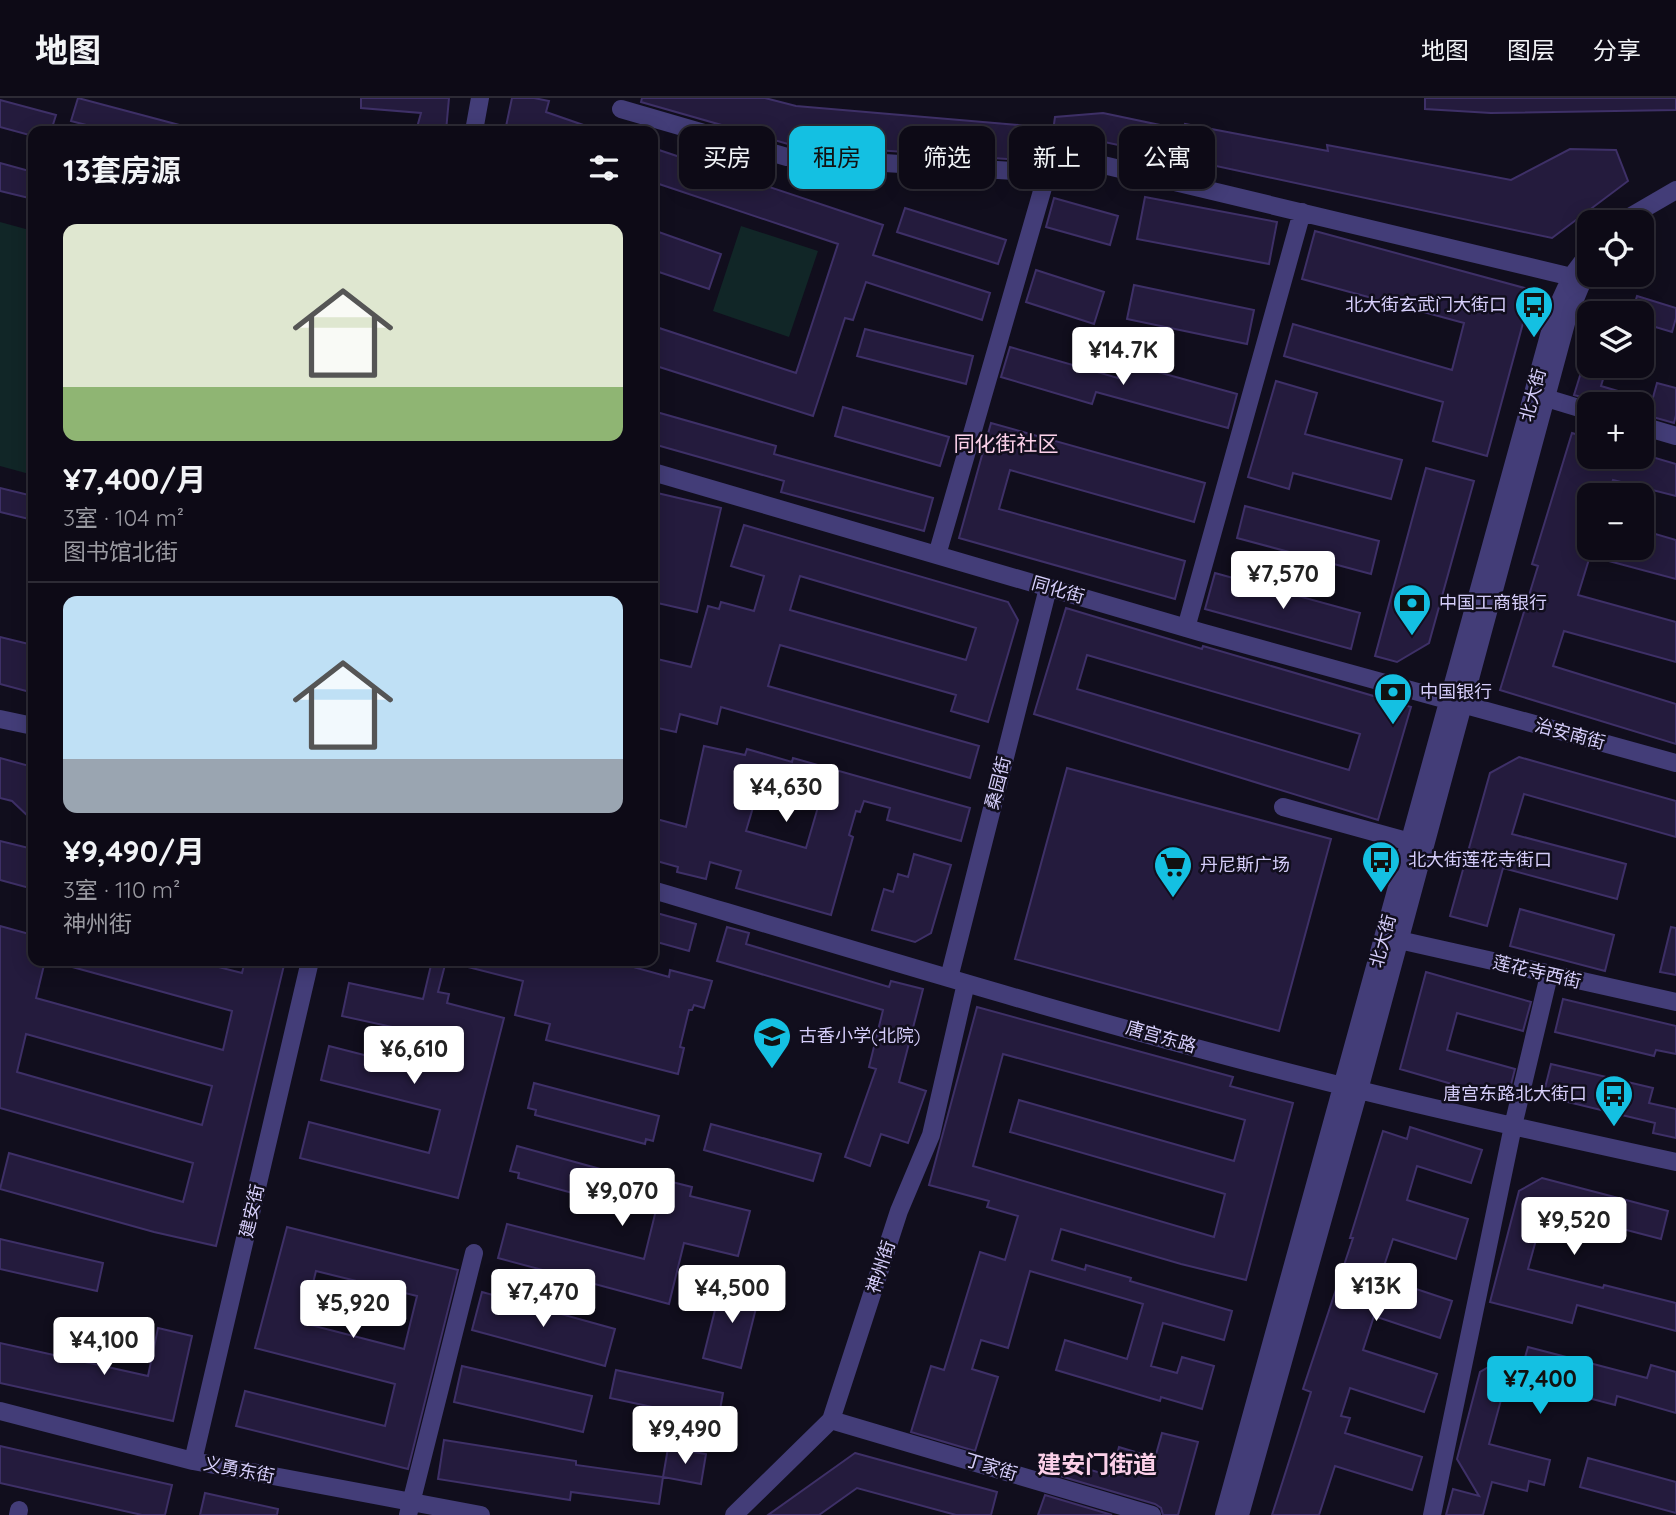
<!DOCTYPE html>
<html lang="zh">
<head>
<meta charset="utf-8">
<style>
	:root { --surface:#0d0a16; --page:#16131f; --text:#f1f3f6; --muted:#9a9aa1; --line:#2d2b35; --accent:#14c0e2 }
	body { margin:0; font-family:Quicksand,"Noto Sans SC",sans-serif; background:var(--page); color:var(--text); height:100vh; display:flex; flex-direction:column; font-size:26px; white-space:nowrap }
	* { box-sizing:border-box; margin:0 }
	p { font-size:23px; color:var(--muted) }
	.icon { flex:none; width:38px; height:38px; fill:none; stroke:currentColor; stroke-width:2; stroke-linecap:round; stroke-linejoin:round }
	.map { position:relative; flex:1; overflow:hidden }
	.drawer { position:absolute; left:28px; top:28px; width:630px; height:840px; display:flex; flex-direction:column; background:var(--surface); border-radius:14px; box-shadow:0 4px 18px #0003,0 0 0 2px var(--line) }
	.drawer>* { flex:none }
	.top-card { position:absolute; left:679px; top:28px; width:665px; height:63px; display:flex; gap:14px }
	.buttons { position:absolute; left:1577px; top:112px; display:grid; gap:14px }
	.buttons a { display:grid; place-items:center; width:77px; height:77px; border-radius:14px; background:var(--surface); box-shadow:0 4px 18px #0003,0 0 0 2px var(--line); font-size:35px }
	.price { position:absolute; translate:-50% -60px; padding:0 16px; border-radius:7px; background:#fff; color:#222; font-size:23px; line-height:46px; filter:drop-shadow(0 2px 4px #0008) }
	.price::after { content:''; position:absolute; left:50%; top:42px; width:21px; height:16px; margin-left:-10px; background:inherit; clip-path:polygon(0 0,100% 0,50% 100%) }
	.price.active { background:var(--accent); color:#111 }
	ul { padding:0; list-style:none }
	li { display:grid; align-content:center; gap:14px; height:371px; padding:0 35px }
	li+li { border-top:2px solid var(--line) }
	li span { display:grid; place-items:center; height:217px; border-radius:14px; color:#555 }
	li>.icon { margin-inline-start:auto }
	span .icon { width:126px; height:126px; fill:#fffc; stroke-width:1 }
	li b { font-size:30px }
	h2 { display:flex; justify-content:space-between; align-items:center; height:84px; padding:0 35px; font-size:30px }
	.tag { padding:0 24px; border-radius:14px; background:var(--surface); box-shadow:0 4px 18px #0003,0 0 0 2px var(--line); font-size:24px; line-height:63px }
	.tag.active { background:var(--accent); color:#111 }
	header { display:flex; align-items:center; gap:42px; box-sizing:border-box; height:98px; padding:0 35px; background:var(--surface); border-bottom:2px solid var(--line) }
	header strong { font-size:33px }
	nav { display:flex; gap:38px; margin-inline-start:auto; font-size:24px }
	.map>svg:first-child { display:block }
	.green { fill:#112627 }
	.building { fill:#241b3d; stroke:#3e3067; stroke-width:2; fill-rule:evenodd }
	.lines { fill:none; stroke-linecap:round; stroke-linejoin:round }
	.minor { stroke:#433d78; stroke-width:18 }
	.labels { text-anchor:middle; stroke-width:5; stroke-linejoin:round; paint-order:stroke }
	.poi-label { font-size:18px; fill:#d6cefb; stroke:#110e1d; text-anchor:start }
	.street-label { font-size:18px; fill:#d6cefb; stroke:#110e1d }
	.quarter-label { font-size:21px; fill:#fbd0e9; stroke:#110e1d }
	.district-label { font-size:24px; font-weight:bold; fill:#fbd0e9; stroke:#110e1d }
</style>
</head>
<body>
<header>
<strong>地图</strong>
<nav><a>地图</a><a>图层</a><a>分享</a></nav>
</header>
<div class="map">
<svg width="1676" height="1417" viewBox="0 0 1676 1417">
	<rect width="100%" height="100%" fill="#110e1d"/>
	<!-- green -->
	<path class="green" d="M0 124 33 133V377L0 368Z
		M741 128 818 153 789 239 713 213Z"/>
	<!-- building -->
	<path class="building" d="M78 0 187 29 186 33H109L71 23Z
		M361 0H449L446 33H416L421 15 361 10Z
		M512 0H534L549 3 546 14 595 31V33H505Z
		M642 0H765L796 8 1041 29 1038 63 788 46 641 4Z
		M1425 0H1676V12L1491 15 1425 11Z
		M0 2 56 17 51 33H33V38L0 29Z
		M1103 15 1184 32 1185 26 1328 53 1327 47 1511 82 1570 51 1616 52 1628 83 1552 140 1053 33 1055 19Z
		M653 50 883 127 873 157 990 195 982 222 866 184 853 222 845 220 813 318 653 267V228L796 275 838 146 653 84Z
		M0 65 33 74V101L0 93Z
		M1145 99 1277 124 1269 166 1137 141Z
		M1054 100 1118 118 1110 147 1046 129Z
		M905 110 1006 142 998 166 897 134Z
		M653 132 721 156 709 191 653 172Z
		M1315 133 1532 192 1487 358 1433 343 1443 304 1284 258 1293 226 1452 272 1464 225 1302 181Z
		M1036 172 1104 194 1094 226 1026 204Z
		M1134 187 1254 212 1247 246 1127 221Z
		M1637 198 1676 210V220L1672 234 1642 225V215H1632Z
		M865 231 973 258 966 286 857 258Z
		M1010 249 1118 280 1122 264 1237 296 1228 330 1096 294 1092 306 1001 279Z
		M1583 268H1607L1601 288 1652 303 1657 285 1676 290V317L1674 325 1642 316V306H1607L1574 297Z
		M1276 283 1317 295 1305 336 1402 362 1391 401 1293 375 1289 391 1248 379Z
		M843 309 949 339 940 368 835 338Z
		M653 313 776 348 774 356 933 400 924 433 781 394 784 383 653 346Z
		M991 325 1205 385 1194 424 1010 372 999 411 1185 463 1175 501 959 440Z
		M1572 335 1589 340V359H1642V356L1676 366V398L1613 382 1608 397H1589V450H1642V432L1676 442V481L1590 458 1578 497 1676 524V564L1564 533 1553 568 1676 606V646L1500 592 1538 468 1532 466Z
		M1426 370 1474 383 1429 545 1397 564 1375 558Z
		M0 390 33 398V422L0 414Z
		M653 394 721 410 697 514 653 504Z
		M1245 408 1379 443 1371 476 1237 440Z
		M744 427 1008 504 1018 522 988 624 951 613 956 597 780 547 768 588 979 648 970 680 721 609 717 626 680 616 676 634 653 629V560L691 569 708 508 719 511 721 504 754 513 764 478 731 468ZM800 478 976 530 966 562 790 512Z
		M1215 475 1360 515 1351 551 1205 511Z
		M1066 510 1202 551 1203 548 1411 609 1378 722 1034 616ZM1087 557 1360 636 1349 672 1077 591Z
		M0 539 33 547V583L30 594 0 586Z
		M704 648 745 657 747 651 792 664 793 660 970 710 961 743 887 722 890 710 864 703 860 714 856 713 849 737 853 739 831 817 736 790 741 773 710 764 706 781 677 774 678 769 653 762V720L686 729ZM757 696 780 703 782 699 818 709 806 750 746 733Z
		M1519 659 1676 703V739L1524 696 1512 736 1626 766 1617 801 1503 770 1487 828 1450 818 1490 675Z
		M0 660 33 669V723L12 703 0 700Z
		M1067 670 1331 741 1279 933 1015 861Z
		M0 743 33 751V791L0 782Z
		M914 756 951 767 931 835 915 844 872 832 884 791 893 794 898 776 908 779Z
		M1520 811 1614 837 1605 873 1510 848Z
		M653 814 696 826 689 853 653 843Z
		M0 828 33 837V863H45L36 900 223 952 232 913 65 867 66 863H195L242 875 245 863H285L216 1148 154 1134 0 1091 9 1055 183 1104 193 1065 0 1010ZM26 936 212 988 202 1027 17 974Z
		M727 829 749 835 746 846 889 889 891 883 923 891 899 984 926 993 908 1045 881 1036 870 1068 845 1059 876 971 869 969 883 912 717 863Z
		M1671 829 1676 830V877L1660 874Z
		M432 863H446L438 894 449 896 447 905 504 920 458 1100 300 1060 309 1024 429 1055 440 1012 321 982 329 948 407 968 415 934 342 918 349 885 423 901Z
		M465 863H612L669 879 670 872 712 883 704 910 694 907 692 912H689L680 949 684 950 678 976 546 942 550 926 515 917 523 883 464 868Z
		M1426 874 1531 904 1523 933 1457 915 1447 952 1515 971 1507 1002 1400 971Z
		M1563 901 1676 928V956L1656 952 1654 958 1555 934Z
		M977 909 1233 979 1230 988 1293 1005 1246 1182 1181 1166 1061 1131 1052 1162 1085 1172 1086 1167 1131 1180 1130 1183 1232 1213 1224 1242 1163 1225 1151 1268 1177 1275 1182 1259 1214 1268 1202 1311 1161 1299 1160 1303 1056 1272 1065 1242 1127 1261 1143 1206 1030 1173 1008 1250 981 1242 972 1271 998 1279 975 1353 911 1334 931 1268 944 1272 980 1154 1005 1162 1018 1118 987 1109 989 1103 929 1087ZM1003 956 1245 1022 1234 1063 1019 1002 1010 1034 1225 1096 1214 1139 973 1068Z
		M1551 966 1653 990 1649 1005 1676 1011V1040L1653 1035 1655 1025 1543 998Z
		M534 985 659 1018 653 1043 646 1041 645 1046 535 1017 536 1012 528 1010Z
		M711 1026 821 1056 813 1083 704 1052Z
		M1410 1029 1482 1052 1471 1085 1417 1068 1407 1102 1468 1121 1456 1161 1393 1141 1384 1168 1390 1170 1386 1181 1452 1203 1440 1240 1374 1218 1363 1252 1437 1276 1424 1314 1350 1290 1341 1318 1350 1320 1345 1335 1422 1359 1412 1392 1335 1368 1319 1417H1272L1311 1294 1303 1291 1353 1140H1350L1383 1033 1407 1041Z
		M517 1048 662 1088 664 1082 692 1089 690 1098 750 1113 738 1158 684 1145 669 1206 498 1160 507 1126 644 1161 656 1112 629 1105 627 1110 518 1080 519 1075 510 1073Z
		M1542 1080 1668 1113 1661 1141 1554 1113 1542 1120 1528 1171 1603 1190 1604 1187 1676 1205V1233L1577 1207 1572 1225 1490 1204 1519 1093Z
		M287 1129 458 1172 408 1371 236 1328 245 1293 385 1328 395 1286 255 1250ZM316 1173 417 1198 404 1251 303 1225Z
		M0 1141 103 1165 97 1193 0 1171Z
		M722 1184 760 1194 741 1270 703 1260Z
		M482 1194 615 1231 605 1268 472 1232Z
		M158 1230 192 1238 173 1323 0 1285V1245L148 1278Z
		M1528 1249 1647 1280 1651 1267 1676 1274V1315L1617 1298 1615 1307 1519 1282 1504 1291 1489 1346 1550 1362 1544 1387 1529 1383 1527 1393 1492 1384 1483 1417H1446L1453 1391 1479 1398 1457 1361 1480 1274 1506 1259 1524 1263Z
		M462 1268 592 1298 583 1334 454 1304Z
		M616 1272 723 1295 718 1323 610 1300Z
		M1162 1335 1198 1344 1178 1417H1163L1161 1410 1155 1406 1053 1376 1057 1362 1111 1378 1119 1349 1155 1360Z
		M444 1342 576 1363V1367L663 1379 659 1406 571 1394 570 1402 438 1381Z
		M0 1348 172 1387 165 1417H142L0 1385Z
		M668 1350 706 1356 701 1386 663 1379Z
		M855 1355 997 1394 991 1417H956L857 1390 819 1417H768Z
		M1588 1360 1676 1384V1415L1580 1389Z
		M205 1395 278 1411 277 1417H200Z
		M1045 1397 1112 1417H1038Z"/>
	<g class="lines">
		<!-- minor -->
		<path class="minor" d="M621 11 787 59 1047 75
			M474 33 480 0
			M1621 124 1676 92
			M1546 300 1589 313
			M1642 328 1676 338
			M653 374 1200 534 1676 665
			M937 457 1053 55 1580 181
			M1186 530 1302 114
			M0 621 33 628
			M1283 709 1421 747
			M653 792C887 862 1122 934 1359 992 1464 1018 1570 1041 1676 1064
			M1399 842 1676 904
			M949 880 1048 490
			M0 1313 193 1363 481 1417
			M831 1322 1152 1417
			M193 1363 310 863
			M18 1417 19 1412
			M408 1417 474 1155
			M734 1417 831 1322 899 1113 931 1037 966 885
			M1224 1417 1556 212 1571 179 1589 155
			M1240 1417 1359 992 1568 218 1583 182 1589 175
			M1432 1417 1513 1028 1549 877"/>
	</g>
	<!-- icons -->
	<defs>
		<symbol id="bus-pin" viewBox="-11 -11 22 30"><path d="M0 17L-7.5 6A9.5 9.5 0 1 1 7.5 6Z" fill="#14c0e2" stroke="#110e1d"/><path d="M-5-6H5V4H4V6H2V4H-2V6H-4V4H-5ZM-3.5-4V0h7V-4ZM-3.5 1.2v1.5H-2V1.2ZM2 1.2v1.5H3.5V1.2Z" fill="#111"/></symbol>
		<symbol id="bank-pin" viewBox="-11 -11 22 30"><path d="M0 17L-7.5 6A9.5 9.5 0 1 1 7.5 6Z" fill="#14c0e2" stroke="#110e1d"/><path d="M-6-4H6V4H-6ZM0-2.3a2.3 2.3 0 1 0 0 4.6a2.3 2.3 0 1 0 0-4.6Z" fill="#111"/></symbol>
		<symbol id="supermarket-pin" viewBox="-11 -11 22 30"><path d="M0 17L-7.5 6A9.5 9.5 0 1 1 7.5 6Z" fill="#14c0e2" stroke="#110e1d"/><path d="M-6-5.5h2.5l.6 2H6L4.5 2H-2.5L-4.4-4H-6ZM-1.5 3.2a1.3 1.3 0 1 0 .1 0ZM3 3.2a1.3 1.3 0 1 0 .1 0Z" fill="#111"/></symbol>
		<symbol id="school-pin" viewBox="-11 -11 22 30"><path d="M0 17L-7.5 6A9.5 9.5 0 1 1 7.5 6Z" fill="#14c0e2" stroke="#110e1d"/><path d="M0-5L7-2L0 1L-7-2ZM-4 1L0 2.5L4 1V4Q0 6-4 4Z" fill="#111"/></symbol>
	</defs>
	<g fill-rule="evenodd">
		<use href="#bus-pin" x="1512" y="185" width="44" height="60"/>
		<use href="#bank-pin" x="1390" y="483" width="44" height="60"/>
		<use href="#bank-pin" x="1371" y="572" width="44" height="60"/>
		<use href="#bus-pin" x="1359" y="740" width="44" height="60"/>
		<use href="#supermarket-pin" x="1151" y="745" width="44" height="60"/>
		<use href="#school-pin" x="750" y="916" width="44" height="60"/>
		<use href="#bus-pin" x="1592" y="974" width="44" height="60"/>
	</g>
	<g class="labels">
		<!-- poi labels -->
		<g class="poi-label">
			<text x="1507" y="213" text-anchor="end">北大街玄武门大街口</text>
			<text x="1439" y="511">中国工商银行</text>
			<text x="1420" y="600">中国银行</text>
			<text x="1408" y="768">北大街莲花寺街口</text>
			<text x="1200" y="773">丹尼斯广场</text>
			<text x="799" y="944">古香小学(北院)</text>
			<text x="1587" y="1002" text-anchor="end">唐宫东路北大街口</text>
		</g>
		<!-- street labels -->
		<g class="street-label">
			<text transform="translate(1533 297) rotate(-75)" y="6">北大街</text>
			<text transform="translate(1058 492) rotate(16)" y="6">同化街</text>
			<text transform="translate(1570 636) rotate(15)" y="6">治安南街</text>
			<text transform="translate(998 685) rotate(-76)" y="6">桑园街</text>
			<text transform="translate(1383 843) rotate(-75)" y="6">北大街</text>
			<text transform="translate(1537 874) rotate(13)" y="6">莲花寺西街</text>
			<text transform="translate(1161 939) rotate(16)" y="6">唐宫东路</text>
			<text transform="translate(252 1113) rotate(-77)" y="6">建安街</text>
			<text transform="translate(881 1169) rotate(-72)" y="6">神州街</text>
			<text transform="translate(991 1369) rotate(17)" y="6">丁家街</text>
			<text transform="translate(239 1372) rotate(11)" y="6">义勇东街</text>
		</g>
		<!-- quarter labels -->
		<g class="quarter-label">
			<text x="1006" y="353">同化街社区</text>
		</g>
		<!-- district labels -->
		<g class="district-label">
			<text x="1097" y="1375">建安门街道</text>
		</g>
	</g>
</svg>
<div class="buttons">
<a><svg class="icon" aria-label="locate" viewBox="0 0 24 24"><circle cx="12" cy="12" r="6"/><path d="M12 2v4M12 18v4M2 12h4M18 12h4"/></svg></a>
<a><svg class="icon" aria-label="layers" viewBox="0 0 24 24"><path d="M12 4l9 5-9 5-9-5zM3 14l9 5 9-5"/></svg></a>
<a>+</a>
<a>−</a>
</div>
<b class="price" style="left:1123px;top:289px">¥14.7K</b>
<b class="price" style="left:1283px;top:513px">¥7,570</b>
<b class="price" style="left:786px;top:726px">¥4,630</b>
<b class="price" style="left:414px;top:988px">¥6,610</b>
<b class="price" style="left:622px;top:1130px">¥9,070</b>
<b class="price" style="left:1574px;top:1159px">¥9,520</b>
<b class="price" style="left:1376px;top:1225px">¥13K</b>
<b class="price" style="left:732px;top:1227px">¥4,500</b>
<b class="price" style="left:543px;top:1231px">¥7,470</b>
<b class="price" style="left:353px;top:1242px">¥5,920</b>
<b class="price" style="left:104px;top:1279px">¥4,100</b>
<b class="price active" style="left:1540px;top:1318px">¥7,400</b>
<b class="price" style="left:685px;top:1368px">¥9,490</b>
<div class="top-card">
<a class="tag">买房</a>
<a class="tag active">租房</a>
<a class="tag">筛选</a>
<a class="tag">新上</a>
<a class="tag">公寓</a>
</div>
<section class="drawer">
<h2>13套房源<svg class="icon" aria-label="filters" viewBox="0 0 24 24"><path d="M4 7h16M4 17h16"/><circle cx="9" cy="7" r="2"/><circle cx="15" cy="17" r="2"/></svg></h2>
<ul>
<li><span style="background:linear-gradient(#dfe7d0 75%,#8fb573 0)"><svg class="icon" aria-label="home" viewBox="0 0 24 24"><path d="M3 11l9-7 9 7M6 9v11h12V9"/></svg></span><div><b>¥7,400/月</b><p>3室 · 104 m²</p><p>图书馆北街</p></div></li>
<li><span style="background:linear-gradient(#bfe0f5 75%,#9aa5b1 0)"><svg class="icon" aria-label="home" viewBox="0 0 24 24"><path d="M3 11l9-7 9 7M6 9v11h12V9"/></svg></span><div><b>¥9,490/月</b><p>3室 · 110 m²</p><p>神州街</p></div></li>
</ul>
</section>
</div>
</body>
</html>
